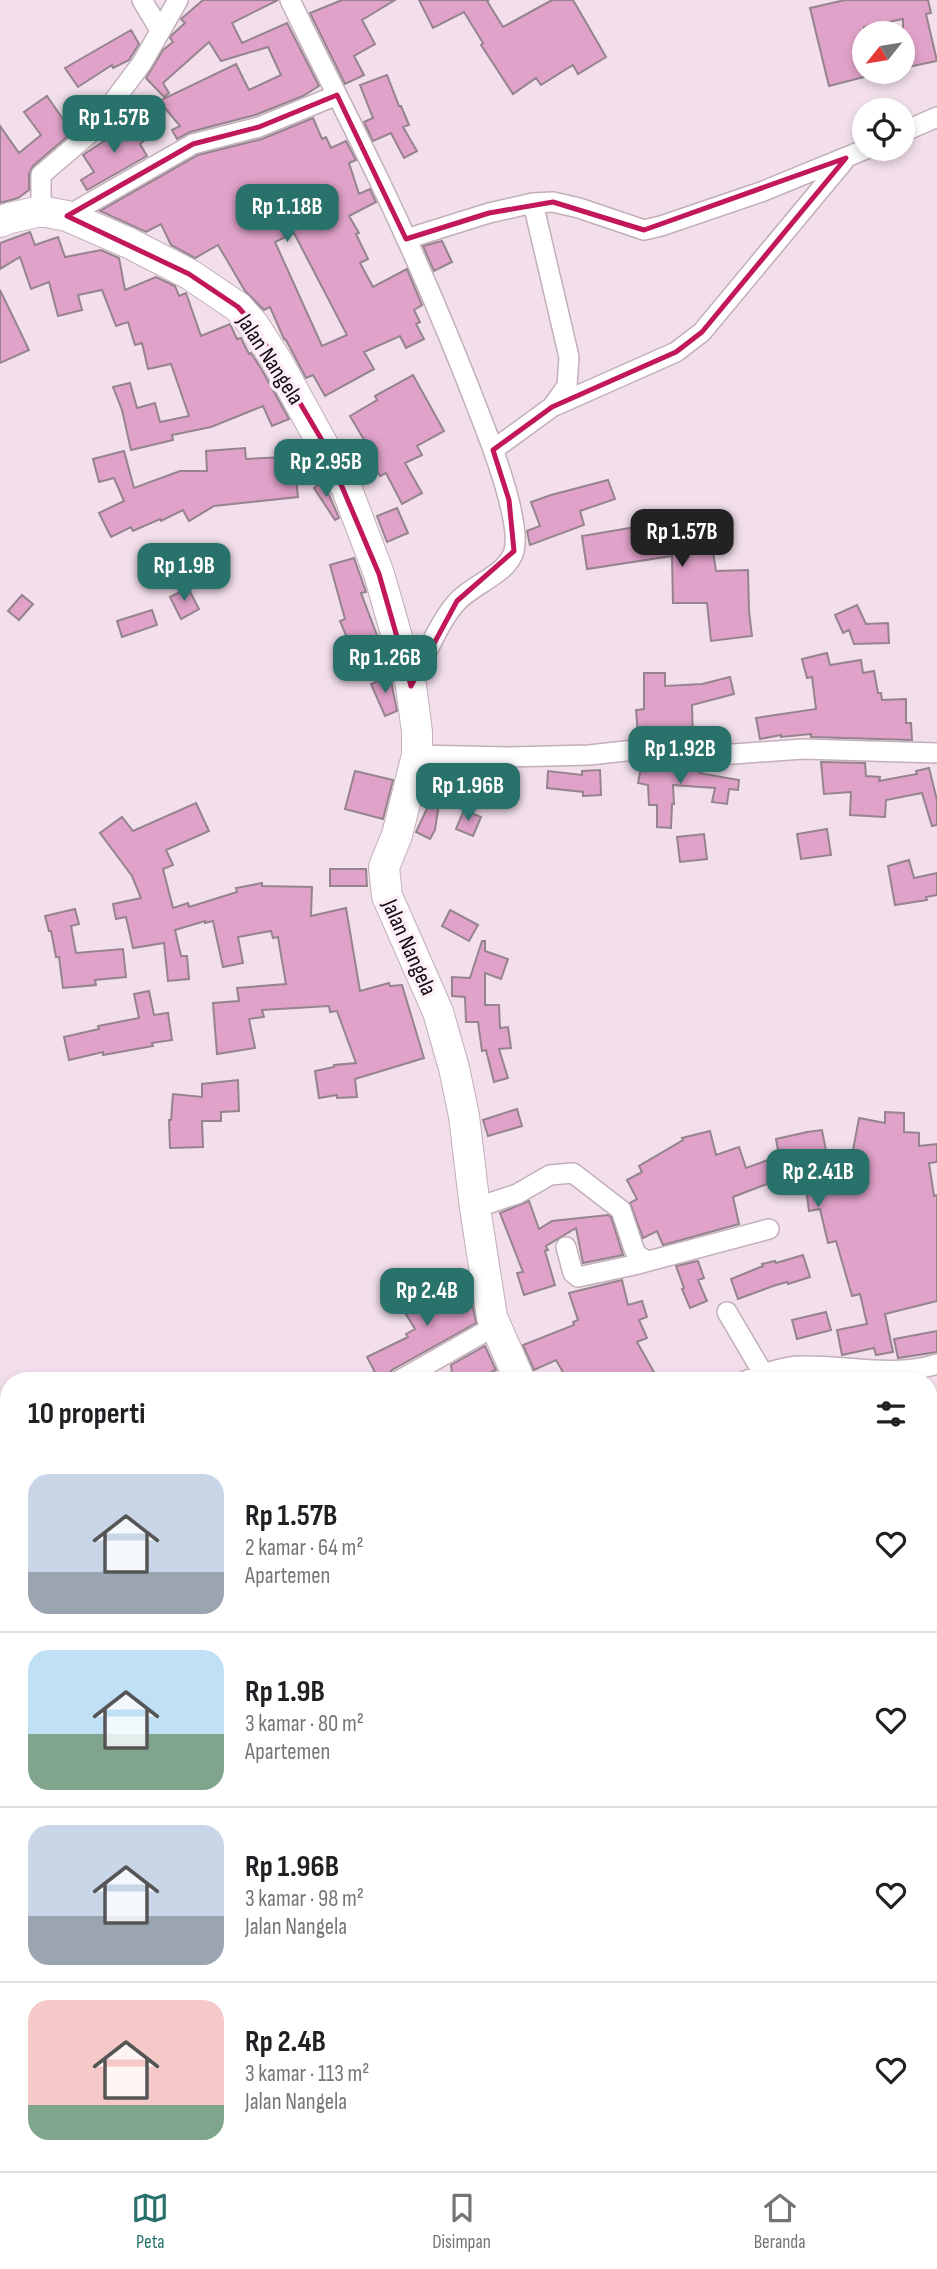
<!DOCTYPE html>
<html lang="id">
<head>
<meta charset="utf-8">
<style>
	:root { --surface:#fff; --page:#f2f2f2; --text:#202124; --muted:#757577; --line:#e0e0e0; --accent:#29716b }
	body { margin:0; font-family:"Sofia Sans Condensed",sans-serif; background:var(--page); color:var(--text); height:100vh; display:flex; flex-direction:column; font-size:26px; white-space:nowrap }
	* { box-sizing:border-box; margin:0 }
	p { font-size:23px; color:var(--muted) }
	.icon { flex:none; width:38px; height:38px; fill:none; stroke:currentColor; stroke-width:2; stroke-linecap:round; stroke-linejoin:round }
	.map { position:relative; flex:1; overflow:hidden }
	.panel { position:absolute; left:0px; top:1372px; width:938px; height:800px; display:flex; flex-direction:column; background:var(--surface); border-radius:28px 28px 0 0; box-shadow:0 4px 10px #0003 }
	.panel>* { flex:none }
	.needle { width:46px; rotate:240deg }
	.tools { position:absolute; left:852px; top:21px; display:grid; gap:14px }
	.tools a { display:grid; place-items:center; width:63px; height:63px; border-radius:50%; background:var(--surface); box-shadow:0 4px 10px #0003; font-size:35px }
	.price { position:absolute; translate:-50% -60px; padding:0 16px; border-radius:14px; background:var(--accent); color:#fff; font-size:23px; line-height:46px; filter:drop-shadow(0 2px 4px #0008) }
	.price::after { content:''; position:absolute; left:50%; top:42px; width:21px; height:16px; margin-left:-10px; background:inherit; clip-path:polygon(0 0,100% 0,50% 100%) }
	.price.on { background:#222; color:#fff }
	ul { padding:0; list-style:none }
	li { display:flex; align-items:center; gap:21px; height:175px; padding:0 28px }
	li+li { border-top:2px solid var(--line) }
	li span { display:grid; place-items:center; flex:none; width:196px; height:140px; border-radius:21px; color:#555 }
	li>.icon { margin-inline-start:auto }
	span .icon { width:84px; height:84px; fill:#fffc; stroke-width:1 }
	li b { font-size:30px }
	h2 { display:flex; justify-content:space-between; align-items:center; height:84px; padding:0 28px; font-size:30px }
	.dock { display:flex; justify-content:space-around; align-items:center; height:98px; border-top:2px solid var(--line); background:var(--surface); font-size:19px; color:var(--muted) }
	.dock a { display:grid; justify-items:center; gap:4px }
	.dock .on { color:var(--accent) }
	.map>svg:first-child { display:block }
	.building { fill:#e0a2c9; stroke:#95848e; stroke-width:2; fill-rule:evenodd }
	.lines { fill:none; stroke-linecap:round; stroke-linejoin:round }
	.minor-casing { stroke:#c2afba; stroke-width:22 }
	.primary-casing { stroke:#c2afba; stroke-width:32 }
	.minor { stroke:#fff; stroke-width:19 }
	.primary { stroke:#fff; stroke-width:30 }
	.marked { fill:none; stroke:#c2185b; stroke-width:5; stroke-linejoin:round }
	.labels { text-anchor:middle; stroke-width:7; stroke-linejoin:round; paint-order:stroke }
	.street-label { font-size:23px; fill:#120c10; stroke:#fdeef7 }
</style>
</head>
<body>
<div class="map">
<svg width="937" height="2171" viewBox="0 0 937 2171">
	<rect width="100%" height="100%" fill="#f2dfeb"/>
	<!-- building -->
	<path class="building" d="M203 0H278L232 23 242 43 287 23 319 86 303 96 255 115 190 132 177 139 172 130 180 126 159 101 236 64 249 90 281 75 268 47 221 61 209 42 163 83 169 93 164 97 146 78 163 50 173 42 170 38 172 35 185 23 181 19Z
		M342 0H395L362 20 375 44 354 56 364 75 345 84 310 13Z
		M419 0H489L487 1 503 27 552 0H573L606 57 578 74 573 65 541 85 536 78 513 94 481 45 483 43 464 12 433 28Z
		M845 0H928L931 13 926 14 937 61 903 68V19L864 27V77L829 86 810 8Z
		M131 30 139 44 129 60 113 68 112 65 78 87 65 68Z
		M387 75 399 106H401L409 125 403 127 417 151 404 158 391 133 373 141 364 122 373 118 360 85Z
		M47 96 65 122 69 120 76 129 33 166 29 174V190L18 198 0 203V126L19 153 41 135 24 112Z
		M313 118 322 139 326 137 331 148 346 141 356 160 349 163 359 194 370 189 376 202 349 216 359 233 356 234 368 259 360 263 373 287 407 269 422 305 414 310 420 322 416 324 424 339 406 348 400 336 364 352 374 369 325 396 313 375 306 378 286 340 284 339 270 307 264 310 245 291 218 245 195 258 171 245 161 224 146 232 100 211 198 155 262 139ZM294 233 347 335 322 346 275 242Z
		M133 122 145 140 140 144 147 156 87 190 81 180 94 172 83 155Z
		M30 232 35 245 58 237 65 257 101 250 119 258 125 290 156 277 175 286 179 296 186 293 201 336 230 324 237 339 241 338 249 354 251 353 262 370 289 419 272 426 263 406 211 427 172 435 173 440 131 450 122 410 113 387 130 383 137 408 155 403 160 422 189 416 171 364 148 369 142 343 135 345 128 322 116 326 102 290 78 295 82 310 58 316 49 282 31 289 20 257 0 269V243Z
		M442 241 452 262 434 271 423 246Z
		M0 290 29 350 0 363Z
		M413 375 444 431 417 446 422 455 405 463 422 493 402 504 386 473 380 476 362 446 366 443 350 416 377 400 375 396Z
		M245 448 246 459 285 457 286 480 296 479 298 497 214 506 189 521 183 510 161 521 160 519 133 531 131 527 111 537 99 513 124 501 114 478 99 482 93 459 124 451 134 488 180 471H207L206 451Z
		M608 480 615 499 580 511 584 525 530 545 527 531 540 526 531 502 551 495Z
		M323 481 339 518 335 520 314 488Z
		M397 508 408 533 387 542 377 516Z
		M707 515 716 571 748 570 749 611 752 636 711 641 707 603H673L672 556 587 569 582 536Z
		M354 558 366 592 361 593 381 646 355 657 340 621 345 619 330 565Z
		M188 588 199 609 181 619 170 597Z
		M22 595 33 604 19 620 8 611Z
		M857 605 866 624 888 623 889 643 854 644 849 630 843 633 835 615Z
		M152 610 157 625 122 637 117 621Z
		M827 653 830 665 861 660 863 673 874 671 878 693H881L882 700 906 699V723H911L912 740 811 737V734L781 737V735L760 739 756 718 816 709 812 677 807 678 802 659Z
		M644 673H665V686L702 684 730 677 734 694 692 705 693 740 646 738V734H638L636 710 644 709Z
		M390 676 397 711 385 716 371 684Z
		M821 762 865 763 866 776 880 777 879 781 917 774 916 771 929 768 937 800V825L932 826 922 793 886 800 885 817 850 815 851 792 824 794Z
		M642 763 700 765 699 773 739 780 738 790 729 789 727 804 712 802 715 788 673 785 674 804H672L671 828 657 827V805H649L648 785 638 783Z
		M600 770 601 795 583 796V792L547 788 548 771 582 775V771Z
		M355 771 393 780 383 819 345 809Z
		M429 781 442 783 435 830 430 839 416 832 432 798 425 796Z
		M196 803 209 831 166 850 173 865 163 869 173 908 188 903 189 907 237 892 236 888 262 883V886L312 887 311 916 346 908 360 991 389 983 390 986 402 985 424 1058 355 1079 357 1097 337 1098V1095L319 1098 315 1071 334 1067V1065L356 1063 337 1011 330 1012 329 1006 262 1010 264 1017 249 1019 255 1048 217 1054 213 1003 239 1001 237 988 286 984 278 937 273 938 271 931 238 937 243 963 223 967 213 921 205 923V921L175 930 181 956H187L189 979 168 981 164 943 133 948 126 917 116 919 113 904 141 898 132 876 100 833 122 817 133 831Z
		M464 810 481 817 473 836 456 829Z
		M827 829 831 855 801 859 797 834Z
		M704 834 707 859 680 862 677 837Z
		M909 860 914 878 937 873V895L926 897 927 900 895 905 888 866Z
		M330 869H366L367 886H330Z
		M75 909 79 924 71 926 76 953 123 949 126 977 95 980 96 985 63 988 59 957H56L51 931H49L45 916Z
		M450 910 478 925 469 941 442 926Z
		M482 941H485V951L508 959 501 979 485 973V1005H499L500 1028 508 1027 511 1048 499 1049 508 1078 494 1082 486 1050 482 1051 478 1022H466L465 997 452 996V977L470 978Z
		M149 991 154 1015 168 1013 172 1040 152 1043 153 1046 103 1055V1052L69 1060 64 1037 99 1029 98 1026 139 1018 134 994Z
		M238 1080 239 1111 221 1112V1121H202L203 1147 170 1148 169 1120H171L173 1094 202 1097V1084Z
		M517 1109 522 1126 488 1136 483 1120Z
		M885 1112 904 1113V1132L919 1133V1146L937 1144V1162L929 1163 934 1196 937 1195V1301L885 1314 893 1352 876 1355 874 1348 842 1355 837 1330 867 1324 860 1294 852 1296 836 1241 828 1243 820 1209 809 1211 803 1164 771 1171 775 1181 733 1197 739 1224 663 1245 657 1231 643 1238 630 1203 637 1199 627 1180 642 1172 639 1166 683 1140 682 1138 710 1131 716 1155 739 1147 746 1168 779 1156 776 1139 807 1132 822 1130 826 1151 853 1150 859 1118 885 1123Z
		M529 1201 539 1229 552 1221 608 1215 611 1217 623 1255 583 1263 576 1228 546 1246 548 1250 545 1251 555 1285 524 1295 517 1273 523 1272 500 1213Z
		M803 1255 810 1277 788 1284 787 1282 773 1286 738 1299 731 1279 763 1266 762 1264 775 1261 776 1263Z
		M698 1261 704 1278 698 1280 707 1301 690 1308 682 1289 684 1288 676 1266Z
		M622 1280 628 1305 642 1301 647 1317 639 1320 647 1338 637 1342 659 1381H568L556 1360 534 1370 523 1345 574 1325 573 1322 578 1320 569 1293Z
		M437 1284 444 1299 469 1288 476 1323 392 1370 387 1377 379 1380 367 1357 408 1337 406 1334 415 1329 404 1311 421 1299 418 1293Z
		M826 1312 831 1330 797 1339 792 1320Z
		M937 1331V1352L898 1358 894 1339Z
		M485 1346 496 1370 473 1381H453L451 1365Z"/>
	<g class="lines">
		<defs>
			<path id="minor" d="M142 0 160 30
				M290 0C319 60 350 120 379 180 418 261 453 344 485 428 495 454 521 524 514 551 508 574 471 585 456 603 438 623 423 662 411 686
				M903 132 937 117
				M41 211V175L89 134 142 63 178 0
				M67 216 193 144 259 127 337 95
				M406 239 489 213 533 203 553 202 579 208 644 230 661 226 761 192 866 149
				M552 407 676 352 702 332 844 161
				M493 450 552 407 567 386 569 357 533 203
				M417 755 506 757 589 755 635 750 733 754 803 749 937 753
				M475 1208 517 1194 550 1175 573 1173 621 1210 634 1249 637 1255 646 1260
				M566 1247 573 1273 578 1277 634 1265 769 1229
				M727 1312 764 1375
				M398 1381 495 1326
				M745 1381C763 1374 784 1366 802 1366 847 1365 894 1378 937 1364"/>
			<path id="primary" d="M0 222 10 218 41 211 67 216 129 243 189 274 238 307 254 325 277 361 346 487 379 574 411 686 417 732V755L397 835 384 867 387 896 438 1012 454 1068 464 1116 475 1208 492 1317 520 1381
				M929 1912 937 1914"/>
		</defs>
		<!-- minor casing -->
		<use href="#minor" class="minor-casing"/>
		<!-- primary casing -->
		<use href="#primary" class="primary-casing"/>
		<!-- minor -->
		<use href="#minor" class="minor"/>
		<!-- primary -->
		<use href="#primary" class="primary"/>
	</g>
	<!-- marked area -->
	<path class="marked" d="M337 95 406 239 489 213 553 202 644 230 846 158 702 332 676 352 552 407 493 450 509 500 514 551 457 601 411 686 379 574 323 442 254 325 238 307 189 274 67 216 193 144 259 127Z"/>
	<g class="labels">
		<!-- street labels -->
		<g class="street-label">
			<text transform="translate(271 359) rotate(57)" y="8">Jalan Nangela</text>
			<text transform="translate(410 947) rotate(66)" y="8">Jalan Nangela</text>
		</g>
	</g>
</svg>
<div class="tools">
<a><svg class="needle" viewBox="-14 -14 28 28"><path d="M0-13l5 13h-10z" fill="#e53935"/><path d="M0 13l5-13h-10z" fill="#757577"/></svg></a>
<a><svg class="icon" aria-label="locate" viewBox="0 0 24 24"><circle cx="12" cy="12" r="6"/><path d="M12 2v4M12 18v4M2 12h4M18 12h4"/></svg></a>
</div>
<b class="price" style="left:114px;top:155px">Rp 1.57B</b>
<b class="price" style="left:287px;top:244px">Rp 1.18B</b>
<b class="price" style="left:326px;top:499px">Rp 2.95B</b>
<b class="price on" style="left:682px;top:569px">Rp 1.57B</b>
<b class="price" style="left:184px;top:603px">Rp 1.9B</b>
<b class="price" style="left:385px;top:695px">Rp 1.26B</b>
<b class="price" style="left:680px;top:786px">Rp 1.92B</b>
<b class="price" style="left:468px;top:823px">Rp 1.96B</b>
<b class="price" style="left:818px;top:1209px">Rp 2.41B</b>
<b class="price" style="left:427px;top:1328px">Rp 2.4B</b>
<section class="panel">
<h2>10 properti<svg class="icon" aria-label="filters" viewBox="0 0 24 24"><path d="M4 7h16M4 17h16"/><circle cx="9" cy="7" r="2"/><circle cx="15" cy="17" r="2"/></svg></h2>
<ul>
<li><span style="background:linear-gradient(#c9d6e8 70%,#9aa5b1 0)"><svg class="icon" aria-label="home" viewBox="0 0 24 24"><path d="M3 11l9-7 9 7M6 9v11h12V9"/></svg></span><div><b>Rp 1.57B</b><p>2 kamar · 64 m²</p><p>Apartemen</p></div><svg class="icon" aria-label="heart" viewBox="0 0 24 24"><path d="M12 20l-8-8c-3-5 5-10 8-4 3-6 11-1 8 4z"/></svg></li>
<li><span style="background:linear-gradient(#bfe0f5 60%,#7fa58c 0)"><svg class="icon" aria-label="home" viewBox="0 0 24 24"><path d="M3 11l9-7 9 7M6 9v11h12V9"/></svg></span><div><b>Rp 1.9B</b><p>3 kamar · 80 m²</p><p>Apartemen</p></div><svg class="icon" aria-label="heart" viewBox="0 0 24 24"><path d="M12 20l-8-8c-3-5 5-10 8-4 3-6 11-1 8 4z"/></svg></li>
<li><span style="background:linear-gradient(#c9d6e8 65%,#9aa5b1 0)"><svg class="icon" aria-label="home" viewBox="0 0 24 24"><path d="M3 11l9-7 9 7M6 9v11h12V9"/></svg></span><div><b>Rp 1.96B</b><p>3 kamar · 98 m²</p><p>Jalan Nangela</p></div><svg class="icon" aria-label="heart" viewBox="0 0 24 24"><path d="M12 20l-8-8c-3-5 5-10 8-4 3-6 11-1 8 4z"/></svg></li>
<li><span style="background:linear-gradient(#f6c9c9 75%,#7fa58c 0)"><svg class="icon" aria-label="home" viewBox="0 0 24 24"><path d="M3 11l9-7 9 7M6 9v11h12V9"/></svg></span><div><b>Rp 2.4B</b><p>3 kamar · 113 m²</p><p>Jalan Nangela</p></div><svg class="icon" aria-label="heart" viewBox="0 0 24 24"><path d="M12 20l-8-8c-3-5 5-10 8-4 3-6 11-1 8 4z"/></svg></li>
</ul>
</section>
</div>
<nav class="dock">
<a class="on"><svg class="icon" aria-label="map" viewBox="0 0 24 24"><path d="M3 6l6-2 6 2 6-2v14l-6 2-6-2-6 2zM9 4v14M15 6v14"/></svg>Peta</a>
<a><svg class="icon" aria-label="saved" viewBox="0 0 24 24"><path d="M7 4h10v16l-5-4-5 4z"/></svg>Disimpan</a>
<a><svg class="icon" aria-label="home" viewBox="0 0 24 24"><path d="M3 11l9-7 9 7M6 9v11h12V9"/></svg>Beranda</a>
</nav>
</body>
</html>
